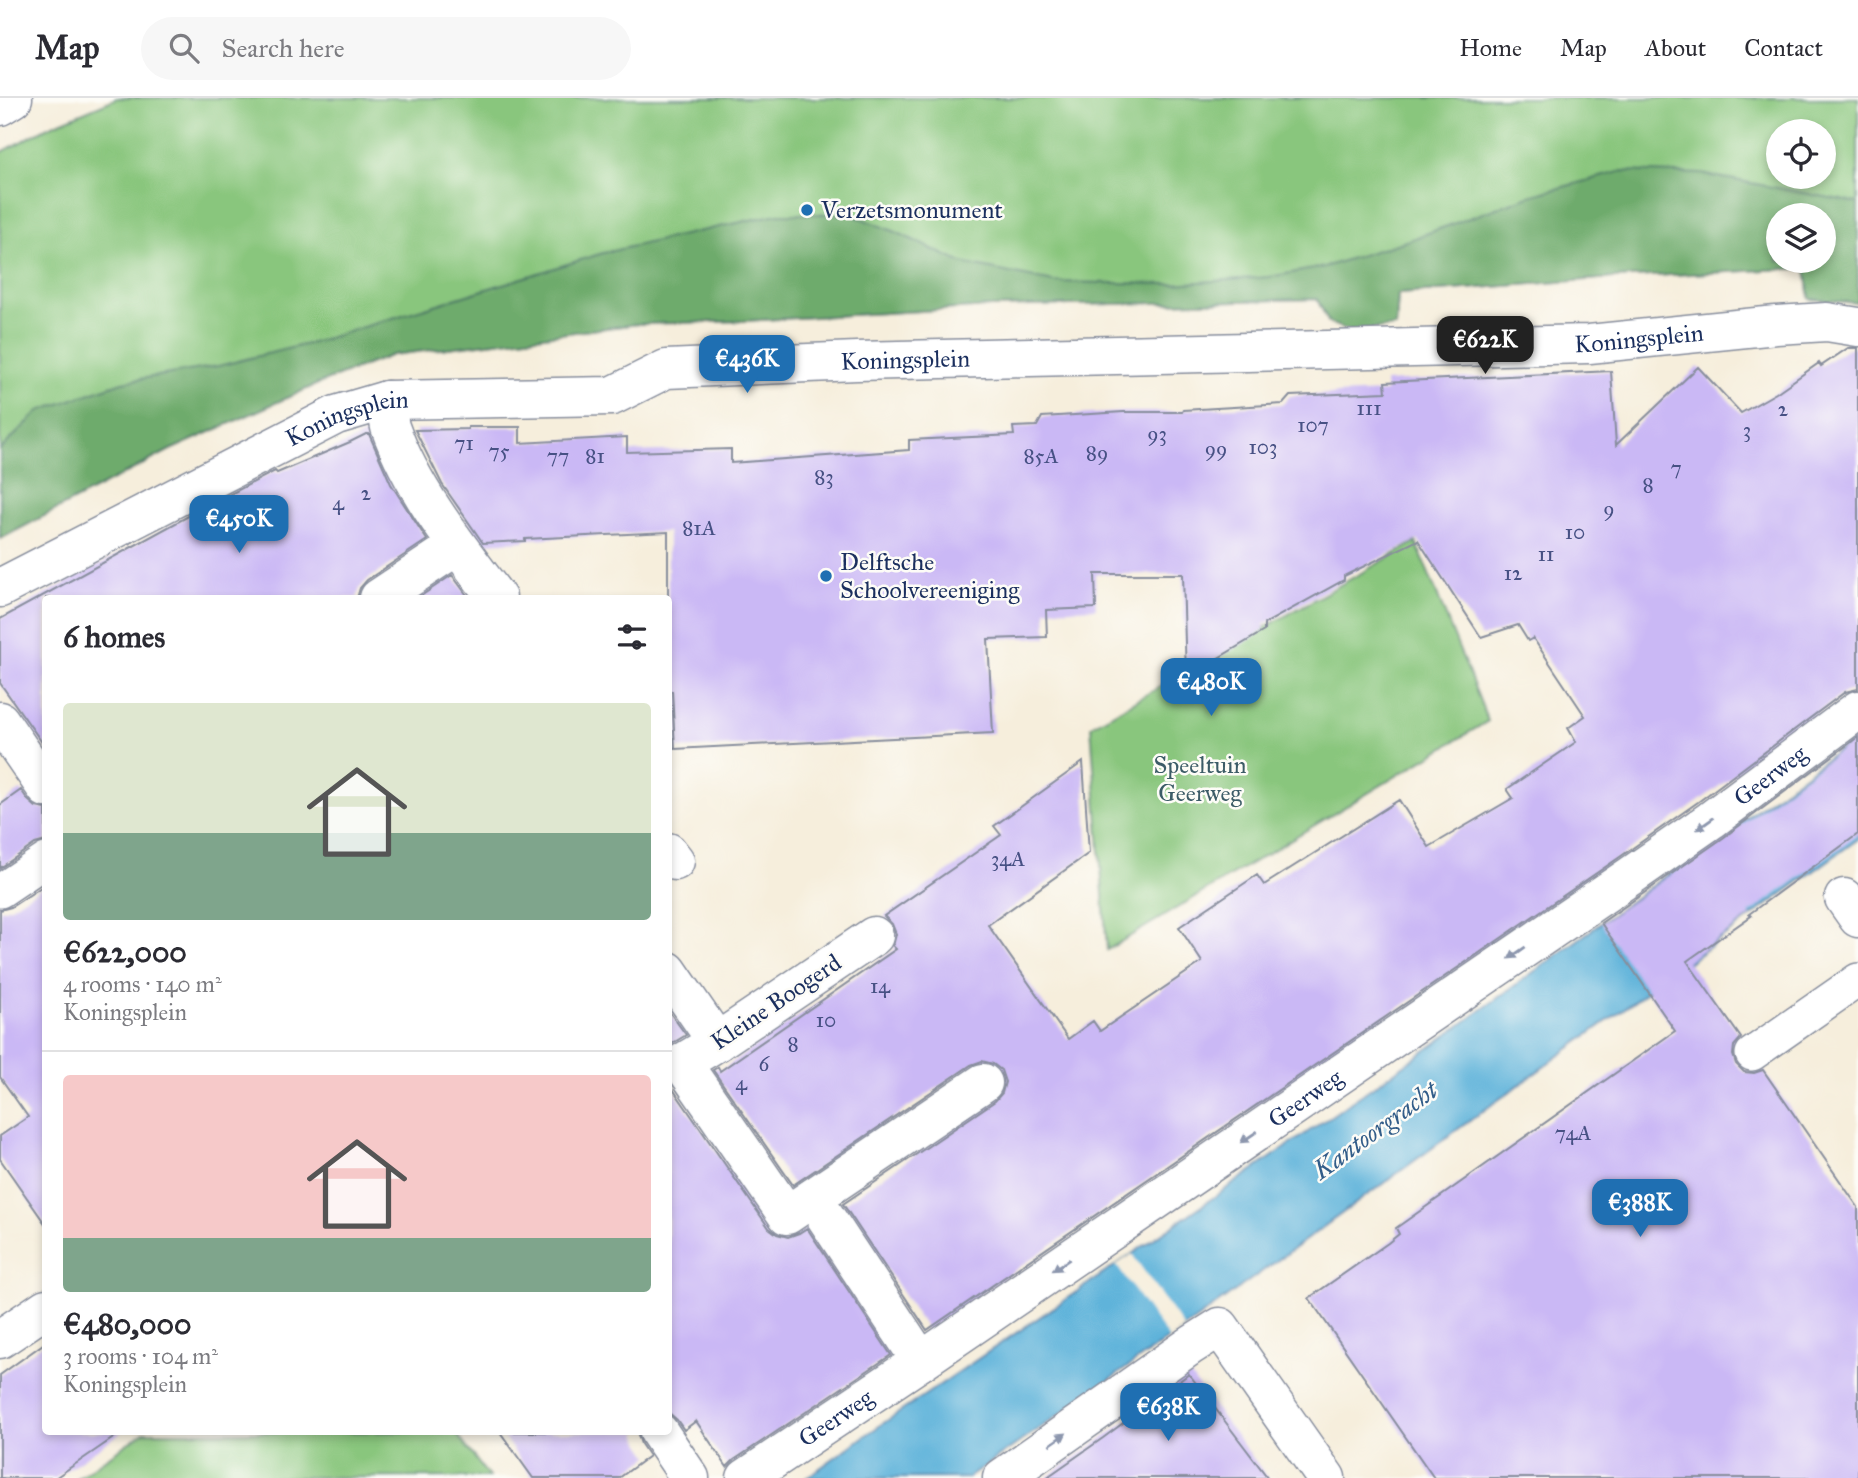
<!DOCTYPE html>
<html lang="en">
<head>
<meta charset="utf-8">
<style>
	:root { --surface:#fff; --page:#f7f7f7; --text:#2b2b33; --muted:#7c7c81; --line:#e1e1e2; --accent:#1f6fb2 }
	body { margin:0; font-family:"IM FELL Great Primer",serif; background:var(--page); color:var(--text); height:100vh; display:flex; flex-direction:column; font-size:26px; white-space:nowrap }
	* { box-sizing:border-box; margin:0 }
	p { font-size:23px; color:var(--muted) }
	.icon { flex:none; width:38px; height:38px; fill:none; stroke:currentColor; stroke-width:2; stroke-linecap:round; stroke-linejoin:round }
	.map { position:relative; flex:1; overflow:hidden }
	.details { position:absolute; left:42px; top:497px; width:630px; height:840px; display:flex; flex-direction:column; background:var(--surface); border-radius:7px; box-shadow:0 4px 10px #0003 }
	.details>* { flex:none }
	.buttons { position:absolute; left:1766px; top:21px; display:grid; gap:14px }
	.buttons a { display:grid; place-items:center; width:70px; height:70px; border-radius:50%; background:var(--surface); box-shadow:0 4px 10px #0003; font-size:35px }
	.price { position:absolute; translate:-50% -60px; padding:0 16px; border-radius:14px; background:var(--accent); color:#fff; font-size:23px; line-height:46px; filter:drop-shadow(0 2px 4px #0008) }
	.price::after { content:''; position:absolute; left:50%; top:42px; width:21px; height:16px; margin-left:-10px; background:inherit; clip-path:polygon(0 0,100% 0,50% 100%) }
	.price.selected { background:#222; color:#fff }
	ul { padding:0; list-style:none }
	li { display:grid; align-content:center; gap:14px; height:371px; padding:0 21px }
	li+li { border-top:2px solid var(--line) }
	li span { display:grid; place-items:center; height:217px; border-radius:7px; color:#555 }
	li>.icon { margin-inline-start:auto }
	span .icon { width:126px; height:126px; fill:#fffc; stroke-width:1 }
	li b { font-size:30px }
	h2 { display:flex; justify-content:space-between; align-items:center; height:84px; padding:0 21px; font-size:30px }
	header { display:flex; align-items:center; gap:42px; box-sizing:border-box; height:98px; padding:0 35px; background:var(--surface); border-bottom:2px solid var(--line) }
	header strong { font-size:33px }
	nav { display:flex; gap:38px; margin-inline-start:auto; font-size:24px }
	.search { width:490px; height:63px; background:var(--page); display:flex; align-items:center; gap:18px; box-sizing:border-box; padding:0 24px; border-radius:38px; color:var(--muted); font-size:26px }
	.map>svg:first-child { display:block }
	.green { fill:#89c67d; stroke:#527a6e; stroke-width:2; fill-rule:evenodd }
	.forest { fill:#6eab6c; stroke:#446d65; stroke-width:2; fill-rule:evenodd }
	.water { fill:#5eb3da; stroke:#3c719c; stroke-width:2 }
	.pier { fill:#f6eedc }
	.building { fill:#cab8f5 }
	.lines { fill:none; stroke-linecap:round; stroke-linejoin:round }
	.service-casing { stroke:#888e9d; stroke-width:36 }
	.minor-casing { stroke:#888e9d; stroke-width:41 }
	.service { stroke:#fff; stroke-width:33 }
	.minor { stroke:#fff; stroke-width:38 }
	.oneway { fill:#8d97ae }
	.poi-dot { fill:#1f6fb2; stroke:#fdfcf7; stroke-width:2.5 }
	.labels { text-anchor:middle; stroke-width:5; stroke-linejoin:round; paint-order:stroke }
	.number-label { font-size:21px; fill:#475184 }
	.poi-label { font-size:24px; fill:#1b2f5e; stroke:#fdfcf7; text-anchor:start }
	.street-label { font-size:24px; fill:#1b2f5e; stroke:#fdfcf7 }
	.park-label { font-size:24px; fill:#3c5c67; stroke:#fdfcf7 }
	.water-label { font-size:26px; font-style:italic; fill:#325d89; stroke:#fdfcf7 }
</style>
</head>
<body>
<header>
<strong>Map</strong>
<div class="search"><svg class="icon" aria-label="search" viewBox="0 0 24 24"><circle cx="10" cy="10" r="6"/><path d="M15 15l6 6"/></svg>Search here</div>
<nav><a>Home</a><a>Map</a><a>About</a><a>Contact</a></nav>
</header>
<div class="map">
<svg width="1858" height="1380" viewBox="0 0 1858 1380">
	<rect width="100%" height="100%" fill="#fdfcf7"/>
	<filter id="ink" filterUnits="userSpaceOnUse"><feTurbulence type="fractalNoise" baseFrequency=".0143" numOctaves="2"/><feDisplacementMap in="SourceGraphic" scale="14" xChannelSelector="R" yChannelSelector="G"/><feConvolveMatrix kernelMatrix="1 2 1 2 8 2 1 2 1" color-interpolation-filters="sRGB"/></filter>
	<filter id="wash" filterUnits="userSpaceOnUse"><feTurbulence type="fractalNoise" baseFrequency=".00686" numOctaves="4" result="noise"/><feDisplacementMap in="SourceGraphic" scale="28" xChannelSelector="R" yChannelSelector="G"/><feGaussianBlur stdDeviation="1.57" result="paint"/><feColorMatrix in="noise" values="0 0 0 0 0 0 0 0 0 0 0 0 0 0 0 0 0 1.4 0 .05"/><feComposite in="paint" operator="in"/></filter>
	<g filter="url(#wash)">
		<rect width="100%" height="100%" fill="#f6eedc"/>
		<!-- green -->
		<path class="green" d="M117 0H1858V201L1857 205 1810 201 1806 170 1613 180 1398 196 1396 229 1329 225 1317 201 991 209 743 223 638 226 392 257 320 285 170 352 0 441V55L48 29ZM1778 33H1824V79H1778ZM1778 117H1824V163H1778Z
			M1416 444 1488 623 1107 852 1091 628Z
			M144 1334H455L489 1379 77 1380Z"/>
		<!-- forest -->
		<path class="forest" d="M1623 73 1702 76 1858 105V201L1857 205 1810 201 1806 170 1613 180 1398 196 1396 229 1349 233 1329 225 1317 201 991 209 743 223 638 226 392 257 320 285 170 352 0 441V352L39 313 122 284 218 268 315 244 603 155 777 116H850L896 134 962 165 1054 184 1172 186 1269 179 1324 169 1409 142 1529 98ZM1778 117H1824V163H1778Z"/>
		<!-- water -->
		<path class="water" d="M1858 638V741L1184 1230 968 1380H806L866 1337 1116 1167 1429 950Z"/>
		<!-- pier -->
		<path class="pier" d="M1132 1156 1184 1230 1169 1241 1116 1167Z"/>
		<g id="blocks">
			<!-- building -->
			<path class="building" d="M1848 250H1858V591L1845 594 1698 704 1617 761 927 1232 843 1106 995 1003 1002 995 1005 984 1001 972 993 966 982 963 971 967 793 1087 713 972 718 969 720 973 896 851 893 848 896 836 892 826 884 818 1001 737 994 728 1083 664 1089 755 988 827 1068 941 1093 923 1100 933 1202 864 1179 829 1257 777 1264 787 1399 702 1429 749 1513 700 1507 691 1576 644 1568 630 1585 618 1533 540 1528 543 1518 527 1481 539 1418 442 1344 478V482L1264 526V533L1186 579 1183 476H1095L1096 510 1046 512 1047 539 988 541 993 635 675 651 672 593H668V434L525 441V443L483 445 442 386 415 332 468 331V329H520V345L627 339V354L731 351V365L909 352V342L1014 337 1013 329 1037 328 1042 319 1124 314H1182L1183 312 1283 306 1290 298 1386 294 1385 284 1611 273 1616 347 1698 269 1741 315 1776 295 1819 265 1821 268Z
				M366 336H369L391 386 427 442 367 482 360 490 357 500H46V650L0 585V521L194 415 275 373 277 375 350 344Z
				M452 477 469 500H418Z
				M1858 639V736L1749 816 1751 818 1687 863 1741 940 1734 948 1733 957 1736 966 1744 974 1754 975 1763 972 1858 1109V1380H1434L1309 1200 1388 1145 1399 1136 1396 1130 1675 933 1601 825 1723 740Z
				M21 692 28 702 36 709 46 711V743L35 746 0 770V707Z
				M46 786V1127L0 1061V1038L28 1019 0 979V812L11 809Z
				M668 912 686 937 668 948Z
				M668 984 769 1130 777 1136 788 1139 799 1135 807 1130 891 1257 734 1362 727 1369 696 1323 684 1332 677 1322 668 1314Z
				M46 1244V1334H122L55 1380H0V1277Z
				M1189 1276 1268 1380H1046L1103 1340Z
				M500 1334H637L641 1346 649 1358 619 1380H533Z"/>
		</g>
	</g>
	<g filter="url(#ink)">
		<use href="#blocks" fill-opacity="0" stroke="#888e9d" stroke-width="2"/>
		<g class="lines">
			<defs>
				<path id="service" d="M0 793 46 762
					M1752 956 1858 882"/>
				<g id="minor">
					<path d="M0 8 13 0"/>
					<path d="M387 302C388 311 388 321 390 329 412 391 458 449 497 500"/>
					<path id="s1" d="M0 490 336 317 387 302 612 298 666 271 857 263 1589 246 1776 227 1827 224 1858 229"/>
					<path d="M379 500 457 448"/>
					<path d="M0 623 46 690"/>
					<path d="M668 754 675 763"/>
					<path d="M1844 800 1858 820"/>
					<path d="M874 838 717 944 682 965 787 1117 983 985"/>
					<path d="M668 873 717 944"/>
					<path d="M813 1100 921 1263"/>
					<path d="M0 1241 46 1210"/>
					<path d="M659 1334 690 1380"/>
					<path id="s2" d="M746 1380 921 1263 1629 779 1711 722 1858 612"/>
					<path d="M1002 1380 1190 1248 1220 1229 1326 1380"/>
				</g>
			</defs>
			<!-- service casing -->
			<use href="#service" class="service-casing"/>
			<!-- minor casing -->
			<use href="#minor" class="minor-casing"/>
			<!-- service -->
			<use href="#service" class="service"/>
			<!-- minor -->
			<use href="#minor" class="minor"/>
		</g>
		<!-- one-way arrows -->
		<defs><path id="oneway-solid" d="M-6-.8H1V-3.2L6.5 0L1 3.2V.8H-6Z" transform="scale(1.75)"/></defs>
		<g class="oneway">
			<use href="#oneway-solid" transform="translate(1705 726) rotate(145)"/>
			<use href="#oneway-solid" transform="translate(1517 855) rotate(145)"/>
			<use href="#oneway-solid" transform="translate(1249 1039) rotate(146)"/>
			<use href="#oneway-solid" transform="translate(1061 1167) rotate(146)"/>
			<use href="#oneway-solid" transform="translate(1058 1341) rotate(-35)"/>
		</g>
	</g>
	<!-- markers -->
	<g class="poi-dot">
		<circle cx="807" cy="112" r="7"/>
		<circle cx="826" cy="478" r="7"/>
	</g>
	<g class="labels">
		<!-- number labels -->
		<g class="number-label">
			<text x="1369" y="317">111</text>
			<text x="1783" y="318">2</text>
			<text x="1313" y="334">107</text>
			<text x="1747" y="339">3</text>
			<text x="1157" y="343">93</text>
			<text x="464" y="352">71</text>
			<text x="1263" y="356">103</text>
			<text x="1216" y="358">99</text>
			<text x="499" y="360">75</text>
			<text x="1097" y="362">89</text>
			<text x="558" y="365">77</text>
			<text x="595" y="365">81</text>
			<text x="1041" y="365">85A</text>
			<text x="1676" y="377">7</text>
			<text x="824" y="386">83</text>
			<text x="1648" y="394">8</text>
			<text x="366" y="402">2</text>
			<text x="338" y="412">4</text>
			<text x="1609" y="418">9</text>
			<text x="699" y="437">81A</text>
			<text x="1575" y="441">10</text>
			<text x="1546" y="463">11</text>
			<text x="1513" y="482">12</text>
			<text x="1008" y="768">34A</text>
			<text x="880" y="895">14</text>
			<text x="826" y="929">10</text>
			<text x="793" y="953">8</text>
			<text x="764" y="973">6</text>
			<text x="741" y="992">4</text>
			<text x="1573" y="1042">74A</text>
		</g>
		<!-- poi labels -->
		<g class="poi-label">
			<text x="821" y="120">Verzetsmonument</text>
			<text x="840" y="472">Delftsche<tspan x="840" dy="28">Schoolvereeniging</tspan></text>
		</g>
		<!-- street labels -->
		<g class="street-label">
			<text dy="8" stroke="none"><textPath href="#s1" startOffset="1690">Koningsplein</textPath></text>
			<text dy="8" stroke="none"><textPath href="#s1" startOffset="956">Koningsplein</textPath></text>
			<text dy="8" stroke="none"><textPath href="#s1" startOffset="388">Koningsplein</textPath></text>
			<text dy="8" stroke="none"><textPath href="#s2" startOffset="1242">Geerweg</textPath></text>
			<text transform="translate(776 904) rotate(-34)" y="8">Kleine Boogerd</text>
			<text dy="8" stroke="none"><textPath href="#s2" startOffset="676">Geerweg</textPath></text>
			<text dy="8" stroke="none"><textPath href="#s2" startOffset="108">Geerweg</textPath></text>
		</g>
		<!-- park labels -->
		<g class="park-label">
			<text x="1200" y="675">Speeltuin<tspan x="1200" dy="28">Geerweg</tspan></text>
		</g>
		<!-- water labels -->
		<g class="water-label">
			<text transform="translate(1375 1032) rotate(-36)" y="9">Kantoorgracht</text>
		</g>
	</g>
</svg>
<div class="buttons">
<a><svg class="icon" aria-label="locate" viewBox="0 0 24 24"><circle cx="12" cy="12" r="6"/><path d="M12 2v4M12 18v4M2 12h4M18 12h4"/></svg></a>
<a><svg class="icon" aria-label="layers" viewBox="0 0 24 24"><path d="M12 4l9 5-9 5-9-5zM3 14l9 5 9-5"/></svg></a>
</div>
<b class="price selected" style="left:1485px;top:278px">€622K</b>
<b class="price" style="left:747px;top:297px">€436K</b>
<b class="price" style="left:239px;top:457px">€450K</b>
<b class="price" style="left:1211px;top:620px">€480K</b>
<b class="price" style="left:1640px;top:1141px">€388K</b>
<b class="price" style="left:1168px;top:1345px">€638K</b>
<section class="details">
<h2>6 homes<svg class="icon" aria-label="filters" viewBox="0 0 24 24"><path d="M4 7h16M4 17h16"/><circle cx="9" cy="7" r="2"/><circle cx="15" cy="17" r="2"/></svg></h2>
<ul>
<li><span style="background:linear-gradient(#dfe7d0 60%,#7fa58c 0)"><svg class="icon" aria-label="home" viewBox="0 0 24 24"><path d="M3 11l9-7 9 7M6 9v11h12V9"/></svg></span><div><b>€622,000</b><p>4 rooms · 140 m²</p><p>Koningsplein</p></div></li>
<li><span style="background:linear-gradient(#f6c9c9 75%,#7fa58c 0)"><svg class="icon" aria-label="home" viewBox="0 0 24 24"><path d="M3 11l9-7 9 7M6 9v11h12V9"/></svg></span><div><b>€480,000</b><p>3 rooms · 104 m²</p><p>Koningsplein</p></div></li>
</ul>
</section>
</div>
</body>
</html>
